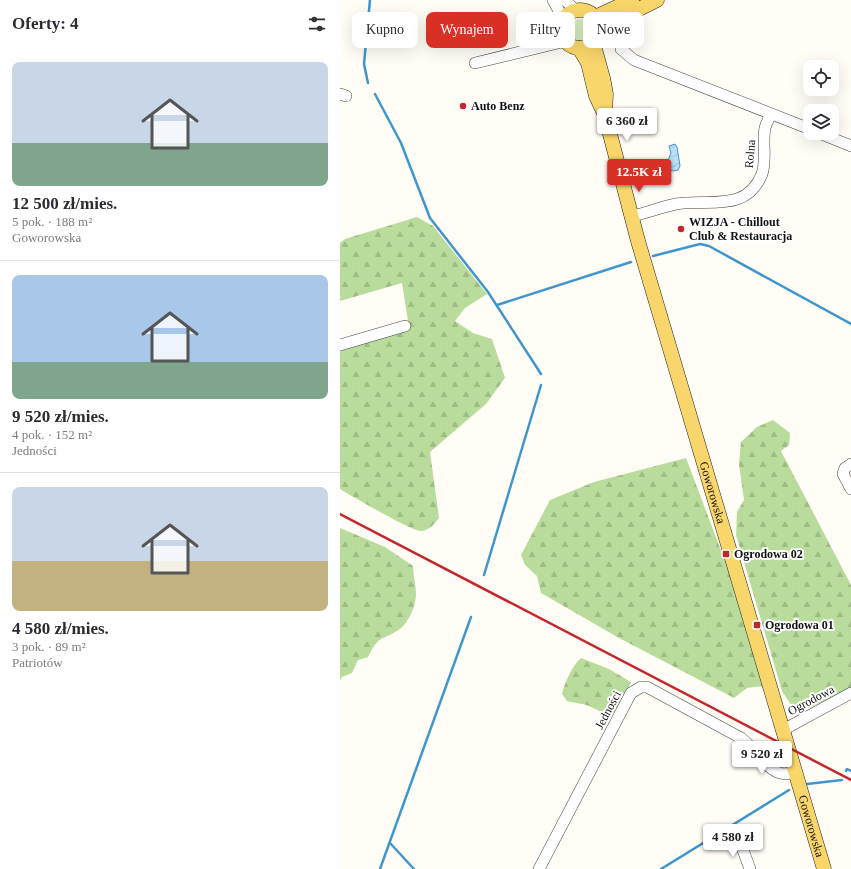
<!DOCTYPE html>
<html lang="pl">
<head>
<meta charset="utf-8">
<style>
	:root { --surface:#fff; --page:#f7f7f7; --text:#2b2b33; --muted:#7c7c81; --line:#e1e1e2; --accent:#d93025 }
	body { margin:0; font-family:"Times New Roman",serif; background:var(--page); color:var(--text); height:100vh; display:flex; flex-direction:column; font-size:15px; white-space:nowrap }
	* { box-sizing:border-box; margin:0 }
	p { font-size:13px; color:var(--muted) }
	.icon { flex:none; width:22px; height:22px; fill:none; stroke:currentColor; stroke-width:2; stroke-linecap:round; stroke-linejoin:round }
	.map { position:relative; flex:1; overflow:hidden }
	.panel { display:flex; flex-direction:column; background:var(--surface); width:340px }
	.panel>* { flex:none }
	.top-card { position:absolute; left:12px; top:12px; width:380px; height:36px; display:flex; gap:8px }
	.controls { position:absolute; left:463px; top:60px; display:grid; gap:8px }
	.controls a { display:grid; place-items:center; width:36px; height:36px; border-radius:8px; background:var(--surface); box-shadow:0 4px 16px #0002; font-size:20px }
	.price { position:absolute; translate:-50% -34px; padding:0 9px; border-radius:4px; background:#fff; color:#222; font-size:13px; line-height:26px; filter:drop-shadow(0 1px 2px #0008) }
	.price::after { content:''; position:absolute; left:50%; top:24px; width:12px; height:9px; margin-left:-6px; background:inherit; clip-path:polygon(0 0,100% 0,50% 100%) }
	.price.on { background:var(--accent); color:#fff }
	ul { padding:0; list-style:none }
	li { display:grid; align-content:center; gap:8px; height:212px; padding:0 12px }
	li+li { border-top:1px solid var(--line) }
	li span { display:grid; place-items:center; height:124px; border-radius:8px; color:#555 }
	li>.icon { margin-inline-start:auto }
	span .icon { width:72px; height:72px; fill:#fffc; stroke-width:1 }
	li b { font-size:17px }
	h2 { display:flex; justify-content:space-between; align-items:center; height:48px; padding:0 12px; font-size:17px }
	.tag { padding:0 14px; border-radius:8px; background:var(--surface); box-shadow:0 4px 16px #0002; font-size:14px; line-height:36px }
	.tag.on { background:var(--accent); color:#fff }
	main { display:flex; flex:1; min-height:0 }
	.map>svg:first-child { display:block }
	.grass { fill:#d5ebbd }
	.forest { fill:url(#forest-firs) }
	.water { fill:url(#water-waves); stroke:#3f96cf }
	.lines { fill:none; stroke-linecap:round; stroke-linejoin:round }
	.stream { stroke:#3f96cf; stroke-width:2.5 }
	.minor-casing { stroke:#444; stroke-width:12 }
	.major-casing { stroke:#222; stroke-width:15 }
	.minor { stroke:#fff; stroke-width:11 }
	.major { stroke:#f9d66b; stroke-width:14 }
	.rail { stroke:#c4262e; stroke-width:2.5 }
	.poi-dot { fill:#c4262e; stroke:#fff; stroke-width:1.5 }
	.labels { text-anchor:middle; stroke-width:4; stroke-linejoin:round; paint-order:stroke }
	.poi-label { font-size:12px; font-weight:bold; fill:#111; stroke:#fff; text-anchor:start }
	.street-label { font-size:12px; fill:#111; stroke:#fff }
</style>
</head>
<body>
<main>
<section class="panel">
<h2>Oferty: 4<svg class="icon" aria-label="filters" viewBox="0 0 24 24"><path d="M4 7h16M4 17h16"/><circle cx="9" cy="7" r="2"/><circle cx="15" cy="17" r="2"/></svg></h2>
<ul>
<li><span style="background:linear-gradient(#c9d6e8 65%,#7fa58c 0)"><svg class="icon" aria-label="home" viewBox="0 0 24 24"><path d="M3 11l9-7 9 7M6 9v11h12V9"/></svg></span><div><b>12 500 zł/mies.</b><p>5 pok. · 188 m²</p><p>Goworowska</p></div></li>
<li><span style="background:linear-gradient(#a9c7e8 70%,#7fa58c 0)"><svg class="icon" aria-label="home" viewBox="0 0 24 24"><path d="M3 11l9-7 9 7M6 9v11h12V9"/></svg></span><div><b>9 520 zł/mies.</b><p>4 pok. · 152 m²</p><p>Jedności</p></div></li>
<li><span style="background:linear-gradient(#c9d6e8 60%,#c2b280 0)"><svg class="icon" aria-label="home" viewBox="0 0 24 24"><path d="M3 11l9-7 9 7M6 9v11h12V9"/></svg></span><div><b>4 580 zł/mies.</b><p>3 pok. · 89 m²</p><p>Patriotów</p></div></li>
</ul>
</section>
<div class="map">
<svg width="511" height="869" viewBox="0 0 511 869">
	<defs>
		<pattern id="forest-firs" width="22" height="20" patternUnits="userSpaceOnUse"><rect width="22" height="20" fill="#b9dc9c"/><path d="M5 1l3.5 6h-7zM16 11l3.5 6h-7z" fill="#9ebc85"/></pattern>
		<pattern id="water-waves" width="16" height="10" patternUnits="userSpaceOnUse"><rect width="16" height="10" fill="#b9e0f7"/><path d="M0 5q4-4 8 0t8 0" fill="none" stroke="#9ebfd3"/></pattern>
	</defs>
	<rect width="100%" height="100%" fill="#fffdf5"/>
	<!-- grass -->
	<path class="grass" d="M229 30a11 11 0 1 1 22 0a11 11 0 1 1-22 0Z"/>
	<!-- forest -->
	<path class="forest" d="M77 217 93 226 147 294 125 308 115 321 133 333 152 339 165 378 146 404 90 452 99 518C94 524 90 530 81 531 71 531 12 496 0 489V348L69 327 62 283 0 301V243L5 239Z
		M433 420 450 433 449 445 441 451 511 585V688L469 708H453L442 691 396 535 397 512 404 500 399 464 401 442 417 427Z
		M346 458 388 569 423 686 407 688 394 698 279 638 201 593 197 576 185 565 181 555 210 500 254 482Z
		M0 528 45 547 73 566C73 575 76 585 76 594 76 606 68 625 57 631 39 641 38 637 28 657L18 660 12 673 2 677 0 681Z
		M241 658 269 669 291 682 276 712C261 716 262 711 249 706 242 703 234 703 227 701L222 694C225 682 232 666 241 658Z"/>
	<!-- water -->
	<path class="water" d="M335 144 337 147 340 166 338 170 333 171 328 169 326 165 331 153 329 146Z"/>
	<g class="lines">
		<!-- stream -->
		<path class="stream" d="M28 83 24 64 30 0
			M35 94 61 143 90 218 148 292 201 374
			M313 256 360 244 369 246 511 324
			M157 305 291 262
			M144 575 201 385
			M506 771 507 769 511 771
			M467 784 502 780
			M50 843 74 869
			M40 869 131 617
			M321 869 449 790"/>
		<defs>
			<path id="minor" d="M213 0 224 20
				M225 0 236 11
				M281 49 294 60 470 129
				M135 63 226 41
				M0 94 6 96
				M479 133 511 146
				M292 216C307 213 321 207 336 204 367 198 406 214 422 174 427 159 422 143 425 128 426 123 429 119 431 114
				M0 345 65 326
				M511 464 505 468 503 474 511 489
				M443 730 511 693
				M399 839 410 869
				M199 869 291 693 301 687H307L401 738C413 747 427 770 440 773 445 775 451 773 456 772"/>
			<g id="major">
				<circle cx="240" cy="29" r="19"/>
				<path d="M255 17 292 0"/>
				<path d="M258 33 273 22 317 0"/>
				<path d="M253 42 263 78 266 94 265 112"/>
				<path id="s1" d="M239 48 248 63 256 96 265 115 298 241 484 869"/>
			</g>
		</defs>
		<!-- minor casing -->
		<use href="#minor" class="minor-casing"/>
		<!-- major casing -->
		<use href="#major" class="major-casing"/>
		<!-- minor -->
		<use href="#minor" class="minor"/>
		<!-- major -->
		<use href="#major" class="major"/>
		<!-- rail -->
		<path class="rail" d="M0 514 511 780"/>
	</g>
	<!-- markers -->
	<g class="poi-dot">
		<circle cx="123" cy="106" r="4"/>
		<circle cx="341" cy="229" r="4"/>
		<rect x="382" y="550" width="8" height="8" rx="2"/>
		<rect x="413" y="621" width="8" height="8" rx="2"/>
	</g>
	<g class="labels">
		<!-- poi labels -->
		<g class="poi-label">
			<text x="131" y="110">Auto Benz</text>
			<text x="349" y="226">WIZJA - Chillout<tspan x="349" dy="14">Club &amp; Restauracja</tspan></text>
			<text x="394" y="558">Ogrodowa 02</text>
			<text x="425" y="629">Ogrodowa 01</text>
		</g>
		<!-- street labels -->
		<g class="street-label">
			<text transform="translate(410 154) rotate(-85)" y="4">Rolna</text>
			<text dy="4" stroke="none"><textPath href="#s1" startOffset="465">Goworowska</textPath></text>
			<text transform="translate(471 700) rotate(-28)" y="4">Ogrodowa</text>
			<text transform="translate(268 710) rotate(-62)" y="4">Jedności</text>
			<text dy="4" stroke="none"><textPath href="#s1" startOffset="813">Goworowska</textPath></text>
		</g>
	</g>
</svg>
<div class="controls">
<a><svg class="icon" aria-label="locate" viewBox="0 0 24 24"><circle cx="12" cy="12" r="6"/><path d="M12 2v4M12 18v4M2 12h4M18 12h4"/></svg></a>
<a><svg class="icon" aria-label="layers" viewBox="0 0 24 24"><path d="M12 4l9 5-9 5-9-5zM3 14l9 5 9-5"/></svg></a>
</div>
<b class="price" style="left:287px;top:142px">6 360 zł</b>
<b class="price on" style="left:299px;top:193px">12.5K zł</b>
<b class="price" style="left:422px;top:775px">9 520 zł</b>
<b class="price" style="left:393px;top:858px">4 580 zł</b>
<div class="top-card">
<a class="tag">Kupno</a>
<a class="tag on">Wynajem</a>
<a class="tag">Filtry</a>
<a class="tag">Nowe</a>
</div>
</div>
</main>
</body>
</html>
